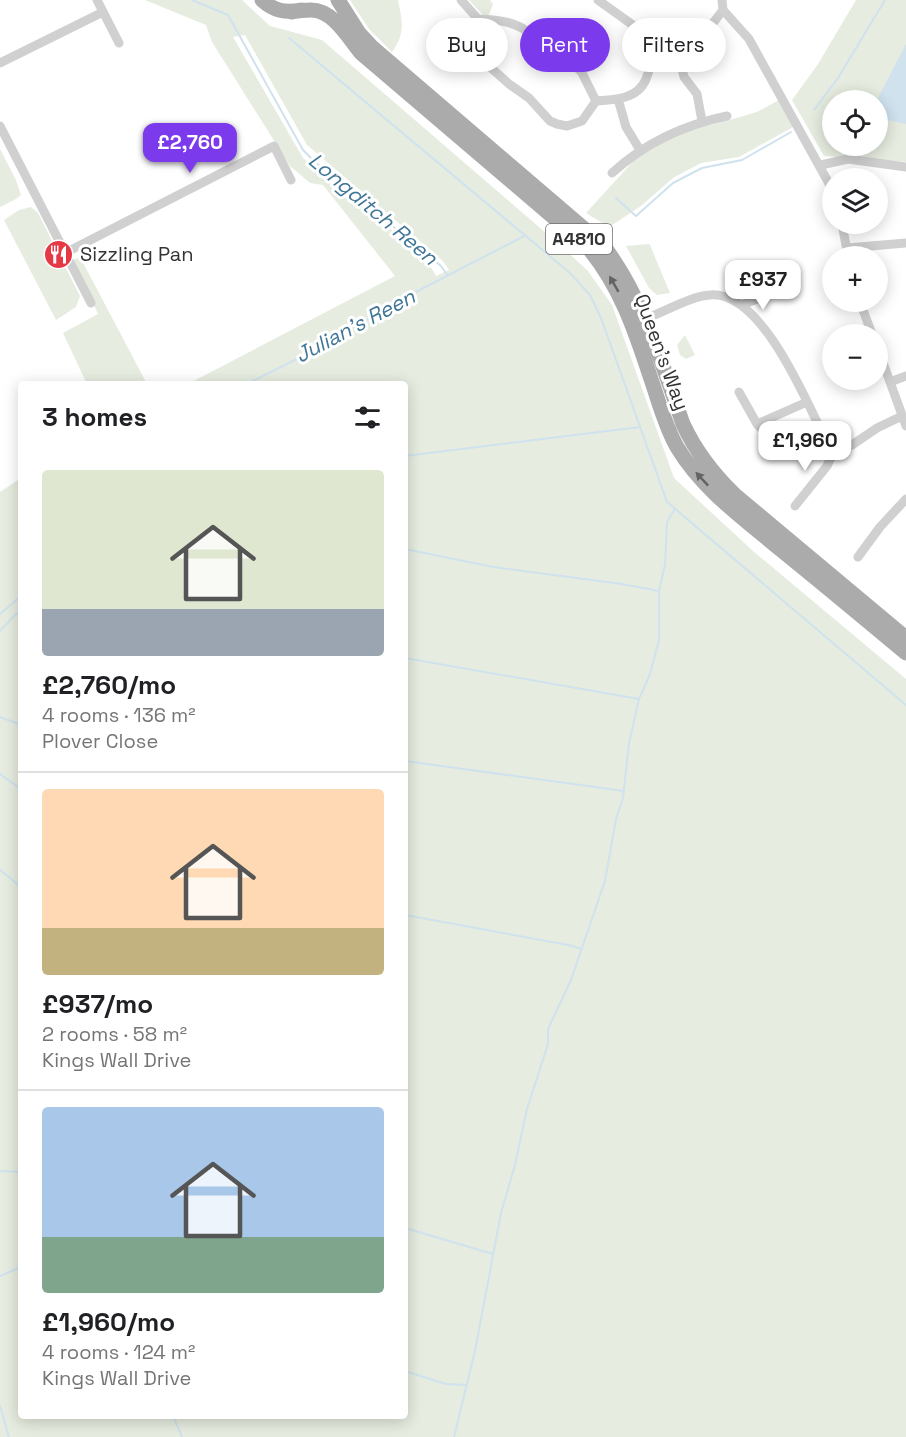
<!DOCTYPE html>
<html lang="en">
<head>
<meta charset="utf-8">
<style>
	:root { --surface:#fff; --page:#f2f2f2; --text:#202124; --muted:#757577; --line:#e0e0e0; --accent:#7c3aed }
	body { margin:0; font-family:"Space Grotesk",sans-serif; background:var(--page); color:var(--text); height:100vh; display:flex; flex-direction:column; font-size:22px; white-space:nowrap }
	* { box-sizing:border-box; margin:0 }
	p { font-size:20px; color:var(--muted) }
	.icon { flex:none; width:33px; height:33px; fill:none; stroke:currentColor; stroke-width:2; stroke-linecap:round; stroke-linejoin:round }
	.map { position:relative; flex:1; overflow:hidden }
	.sheet { position:absolute; left:18px; top:381px; width:390px; height:1038px; display:flex; flex-direction:column; background:var(--surface); border-radius:6px; box-shadow:0 3px 15px #0003 }
	.sheet>* { flex:none }
	.banner { position:absolute; left:426px; top:18px; width:390px; height:54px; display:flex; gap:12px }
	.tools { position:absolute; left:822px; top:90px; display:grid; gap:12px }
	.tools a { display:grid; place-items:center; width:66px; height:66px; border-radius:50%; background:var(--surface); box-shadow:0 3px 15px #0003; font-size:30px }
	.price { position:absolute; translate:-50% -51px; padding:0 14px; border-radius:12px; background:#fff; color:#222; font-size:20px; line-height:39px; filter:drop-shadow(0 2px 3px #0008) }
	.price::after { content:''; position:absolute; left:50%; top:36px; width:18px; height:14px; margin-left:-9px; background:inherit; clip-path:polygon(0 0,100% 0,50% 100%) }
	.price.active { background:var(--accent); color:#fff }
	ul { padding:0; list-style:none }
	li { display:grid; align-content:center; gap:12px; height:318px; padding:0 24px }
	li+li { border-top:2px solid var(--line) }
	li span { display:grid; place-items:center; height:186px; border-radius:6px; color:#555 }
	li>.icon { margin-inline-start:auto }
	span .icon { width:108px; height:108px; fill:#fffc; stroke-width:1 }
	li b { font-size:26px }
	h2 { display:flex; justify-content:space-between; align-items:center; height:72px; padding:0 24px; font-size:26px }
	.pill { padding:0 21px; border-radius:27px; background:var(--surface); box-shadow:0 3px 15px #0003; font-size:21px; line-height:54px }
	.pill.active { background:var(--accent); color:#fff }
	.map>svg:first-child { display:block }
	.green { fill:#e6ecdf; fill-rule:evenodd }
	.water { fill:#cfe2ee }
	.lines { fill:none; stroke-linecap:round; stroke-linejoin:round }
	.stream { stroke:#cfe2ee; stroke-width:2 }
	.minor { stroke:#d0d0d0; stroke-width:9 }
	.primary { stroke:#ababab; stroke-width:15 }
	.oneway { fill:#636363 }
	.labels { text-anchor:middle; stroke-width:6; stroke-linejoin:round; paint-order:stroke }
	.shield { fill:#fff; stroke:#707070; stroke-width:1.5 }
	.shield-label { font-size:18px; font-weight:bold; fill:#333 }
	.poi-label { font-size:20px; fill:#333; stroke:#fff; text-anchor:start }
	.street-label { font-size:20px; fill:#333; stroke:#fff }
	.water-label { font-size:21px; font-style:italic; fill:#3f7597; stroke:#fff }
</style>
</head>
<body>
<div class="map">
<svg width="906" height="1437" viewBox="0 0 906 1437">
	<rect width="100%" height="100%" fill="#fff"/>
	<!-- green -->
	<path class="green" d="M145 0H242L270 26 322 40 561 246 588 271 612 305 674 478 753 551 906 679V1437H0V492L21 478V1416H405V384H188L395 276 323 185 310 183 290 166 212 42 206 25ZM245 35 307 145 443 261 449 270 436 276 425 257 303 158 233 37Z
		M350 0H398C402 21 406 33 392 52L369 29Z
		M469 0H490L493 4 489 15H483Z
		M856 0H906V162L824 156 792 100 818 64ZM832 100H878V146H832Z
		M779 100 793 127 739 157 701 163 673 178 641 206 609 227 586 213 637 157 680 133 737 118 757 112Z
		M0 149 16 180 21 195 16 199 0 207Z
		M31 207 38 213 80 296 76 307 56 320 4 220 19 210Z
		M650 244V245L670 293 657 295 649 288 626 246Z
		M80 257 147 384H87L63 333 98 314 73 260Z
		M685 335 695 355 686 359 680 355 677 345Z"/>
	<!-- water -->
	<path class="water" d="M906 44V124L888 120 879 112 878 98Z"/>
	<g class="lines">
		<!-- stream -->
		<path class="stream" d="M192 0 228 15 303 150 314 161 441 266 448 276
			M289 38 570 273 590 295 601 318 667 502 906 705
			M814 110 838 78 885 0
			M616 198 636 216 673 183 702 168 742 160 791 132
			M247 384 311 352 410 295 526 235
			M405 456 640 427
			M405 549 493 567 622 584 659 591
			M0 614 21 596
			M0 631 16 614 21 613
			M405 658 639 699
			M0 717 21 725
			M405 761 624 791
			M0 774 21 789
			M0 870 21 887
			M405 915 568 945 582 949
			M0 1171 21 1172
			M405 1228 493 1254
			M0 1276 21 1267
			M405 1371 446 1384 466 1385
			M0 1406 9 1437
			M173 1416 182 1437
			M454 1437 475 1351 501 1213 515 1165 527 1109 548 1044V1029L571 980 605 881 616 819 623 798 629 743 639 699 650 674 659 640V591L665 565 667 522 675 509"/>
		<!-- minor -->
		<path class="minor" d="M97 0 119 43
			M461 0 478 19C478 32 468 38 472 51L509 84 529 98 550 121 557 124 567 126 582 121 596 101C615 100 638 99 646 79 650 69 650 62 660 55L656 43 651 38 598 0
			M722 0 723 10 749 39 832 189
			M478 19C498 20 516 21 532 35
			M660 55 680 60
			M571 61 582 73 596 101
			M0 63 103 12
			M618 99 626 127 640 150
			M702 121 697 94 684 77 680 60 691 52 723 10
			M0 126 91 303
			M821 165 848 159 906 167
			M612 173C645 143 683 125 727 116
			M842 224 848 256
			M847 248 906 243
			M65 253 274 146 291 180
			M860 302 872 334
			M742 305 774 292
			M641 320C661 314 690 296 710 295 762 290 807 403 827 443L835 449 852 445 877 428 902 416
			M878 349 906 426
			M890 382 906 376
			M739 392 757 424 783 454
			M757 424 807 402
			M795 506 827 466 835 449
			M858 557 880 527 906 499"/>
		<!-- primary -->
		<path class="primary" d="M262 0C274 11 285 13 301 10
			M338 0 359 33 373 48 603 245C643 298 661 361 683 424 696 452 713 474 735 495L906 638
			M291 12C297 11 304 10 311 10 333 10 348 37 361 53L586 245C620 285 635 330 651 379 659 402 665 426 677 447 702 489 743 518 780 549 822 583 864 618 906 653"/>
	</g>
	<!-- one-way arrows -->
	<defs><path id="oneway-solid" d="M-6-.8H1V-3.2L6.5 0L1 3.2V.8H-6Z" transform="scale(1.5)"/></defs>
	<g class="oneway">
		<use href="#oneway-solid" transform="translate(614 284) rotate(-120)"/>
		<use href="#oneway-solid" transform="translate(702 479) rotate(-133)"/>
	</g>
	<!-- icons -->
	<defs>
		<symbol id="restaurant-disc" viewBox="-11 -11 22 22"><circle r="9.5" fill="#e63946" stroke="#fff"/><path d="M-5-6h1v4h1v-4h1v4h1v-4h1v5L-1.5 .5V6h-2V.5L-5-1ZM5-6V6H3V1.5H1.5Q1.5-4 5-6Z" fill="#fff"/></symbol>
	</defs>
	<g fill-rule="evenodd">
		<use href="#restaurant-disc" x="42" y="238" width="33" height="33"/>
	</g>
	<g class="labels">
		<!-- shield labels -->
		<rect class="shield" x="546" y="224" width="66" height="30" rx="4.5"/>
		<g class="shield-label">
			<text x="579" y="245">A4810</text>
		</g>
		<!-- poi labels -->
		<g class="poi-label">
			<text x="80" y="261">Sizzling Pan</text>
		</g>
		<!-- street labels -->
		<g class="street-label">
			<text transform="translate(662 352) rotate(70)" y="7">Queen's Way</text>
		</g>
		<!-- water labels -->
		<g class="water-label">
			<text transform="translate(373 209) rotate(40)" y="7">Longditch Reen</text>
			<text transform="translate(355 326) rotate(-28)" y="7">Julian's Reen</text>
		</g>
	</g>
</svg>
<div class="tools">
<a><svg class="icon" aria-label="locate" viewBox="0 0 24 24"><circle cx="12" cy="12" r="6"/><path d="M12 2v4M12 18v4M2 12h4M18 12h4"/></svg></a>
<a><svg class="icon" aria-label="layers" viewBox="0 0 24 24"><path d="M12 4l9 5-9 5-9-5zM3 14l9 5 9-5"/></svg></a>
<a>+</a>
<a>−</a>
</div>
<b class="price active" style="left:190px;top:174px">£2,760</b>
<b class="price" style="left:763px;top:311px">£937</b>
<b class="price" style="left:805px;top:472px">£1,960</b>
<div class="banner">
<a class="pill">Buy</a>
<a class="pill active">Rent</a>
<a class="pill">Filters</a>
</div>
<section class="sheet">
<h2>3 homes<svg class="icon" aria-label="filters" viewBox="0 0 24 24"><path d="M4 7h16M4 17h16"/><circle cx="9" cy="7" r="2"/><circle cx="15" cy="17" r="2"/></svg></h2>
<ul>
<li><span style="background:linear-gradient(#dfe7d0 75%,#9aa5b1 0)"><svg class="icon" aria-label="home" viewBox="0 0 24 24"><path d="M3 11l9-7 9 7M6 9v11h12V9"/></svg></span><div><b>£2,760/mo</b><p>4 rooms · 136 m²</p><p>Plover Close</p></div></li>
<li><span style="background:linear-gradient(#ffd9b3 75%,#c2b280 0)"><svg class="icon" aria-label="home" viewBox="0 0 24 24"><path d="M3 11l9-7 9 7M6 9v11h12V9"/></svg></span><div><b>£937/mo</b><p>2 rooms · 58 m²</p><p>Kings Wall Drive</p></div></li>
<li><span style="background:linear-gradient(#a9c7e8 70%,#7fa58c 0)"><svg class="icon" aria-label="home" viewBox="0 0 24 24"><path d="M3 11l9-7 9 7M6 9v11h12V9"/></svg></span><div><b>£1,960/mo</b><p>4 rooms · 124 m²</p><p>Kings Wall Drive</p></div></li>
</ul>
</section>
</div>
</body>
</html>
